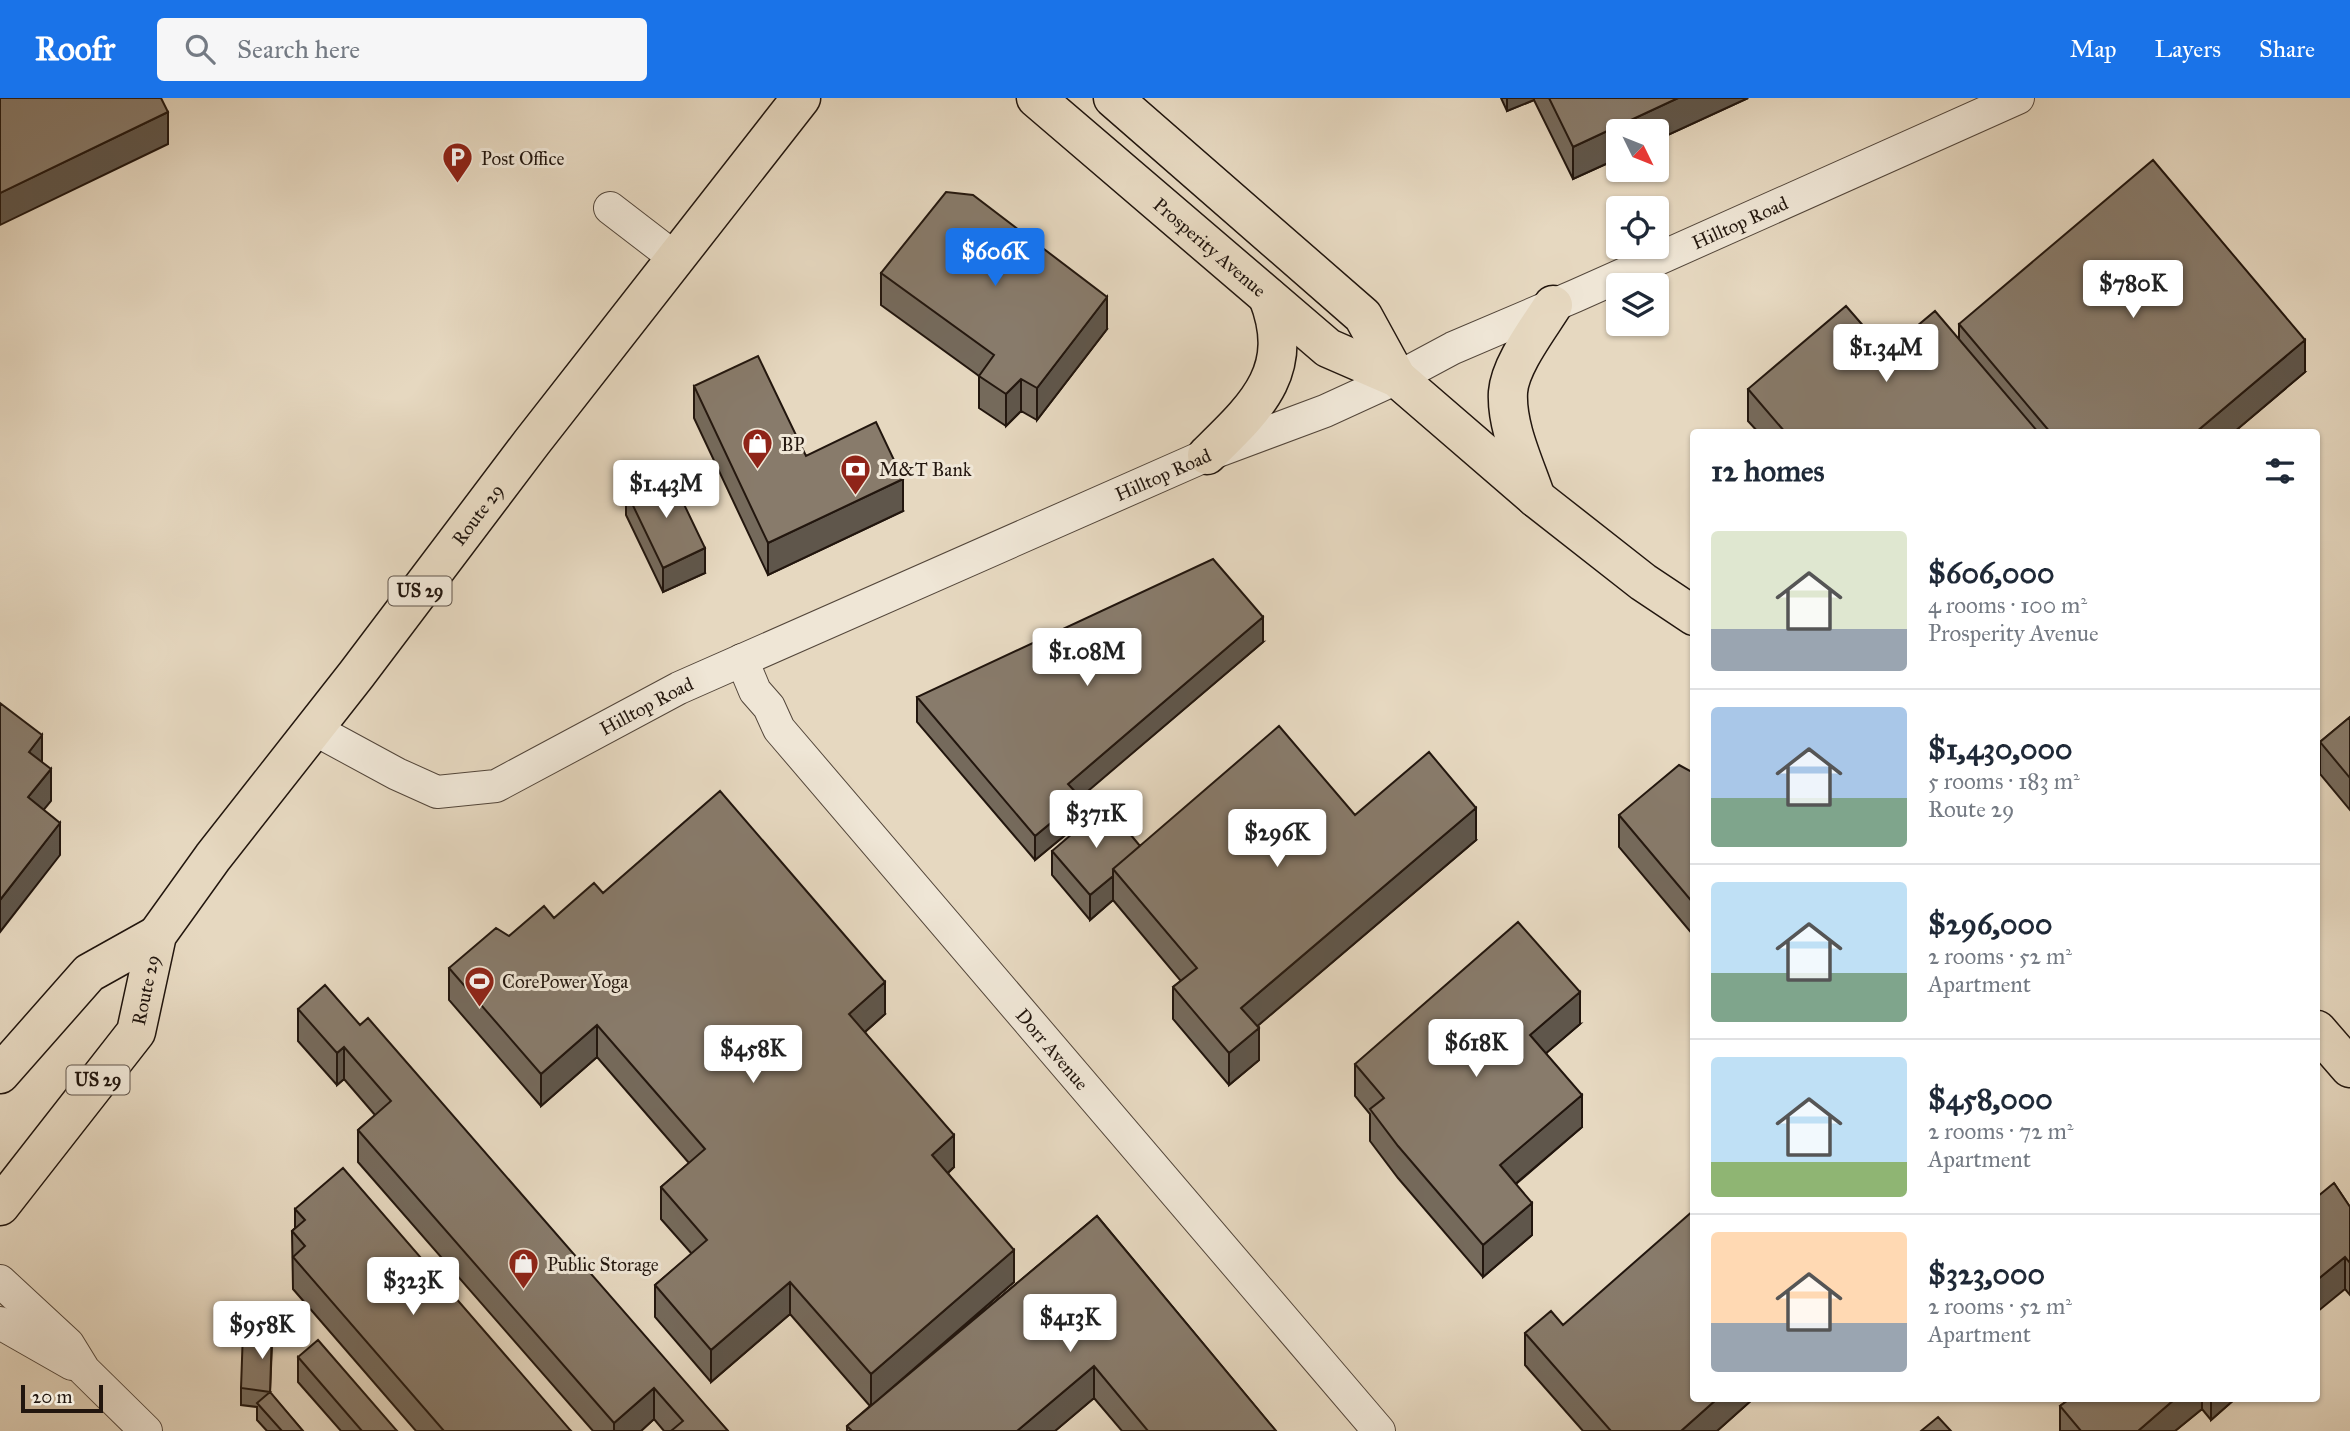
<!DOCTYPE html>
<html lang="en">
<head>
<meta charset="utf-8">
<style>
	:root { --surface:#fff; --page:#f6f6f7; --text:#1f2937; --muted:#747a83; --line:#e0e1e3; --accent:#1a73e8 }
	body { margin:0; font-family:"IM FELL Great Primer",serif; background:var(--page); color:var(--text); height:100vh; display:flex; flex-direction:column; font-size:26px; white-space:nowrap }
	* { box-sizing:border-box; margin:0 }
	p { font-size:23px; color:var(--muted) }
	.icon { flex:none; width:38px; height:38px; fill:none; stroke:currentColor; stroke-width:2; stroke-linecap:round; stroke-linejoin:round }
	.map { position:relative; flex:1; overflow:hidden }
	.drawer { position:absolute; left:1690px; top:331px; width:630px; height:973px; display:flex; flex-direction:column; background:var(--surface); border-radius:7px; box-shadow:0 2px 5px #0004 }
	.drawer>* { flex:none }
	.needle { width:46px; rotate:133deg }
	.buttons { position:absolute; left:1606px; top:21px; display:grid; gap:14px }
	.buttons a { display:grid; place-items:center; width:63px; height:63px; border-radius:7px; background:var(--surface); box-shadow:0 2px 5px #0004; font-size:35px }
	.scale { position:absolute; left:21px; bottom:18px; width:82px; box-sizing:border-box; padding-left:7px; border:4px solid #22160e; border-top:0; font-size:19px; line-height:24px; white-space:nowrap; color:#22160e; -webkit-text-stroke:5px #efe6d6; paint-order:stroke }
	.price { position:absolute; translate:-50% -60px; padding:0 16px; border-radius:7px; background:#fff; color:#222; font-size:23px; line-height:46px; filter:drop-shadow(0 2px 4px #0008) }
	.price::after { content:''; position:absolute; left:50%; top:42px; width:21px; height:16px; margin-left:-10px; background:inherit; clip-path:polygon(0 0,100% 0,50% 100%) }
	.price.current { background:var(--accent); color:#fff }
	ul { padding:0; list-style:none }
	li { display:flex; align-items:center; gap:21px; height:175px; padding:0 21px }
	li+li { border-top:2px solid var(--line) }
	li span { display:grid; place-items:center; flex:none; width:196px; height:140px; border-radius:7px; color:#555 }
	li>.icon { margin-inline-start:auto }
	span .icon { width:84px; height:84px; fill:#fffc; stroke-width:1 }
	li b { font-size:30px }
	h2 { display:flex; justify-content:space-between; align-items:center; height:84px; padding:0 21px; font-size:30px }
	header { display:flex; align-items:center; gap:42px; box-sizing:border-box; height:98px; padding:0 35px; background:var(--accent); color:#fff }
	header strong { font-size:33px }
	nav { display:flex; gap:38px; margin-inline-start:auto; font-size:24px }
	.search { width:490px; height:63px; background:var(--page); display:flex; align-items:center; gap:18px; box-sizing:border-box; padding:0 24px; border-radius:7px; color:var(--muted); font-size:26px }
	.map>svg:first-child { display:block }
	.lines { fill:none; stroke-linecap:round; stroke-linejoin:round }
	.minor-casing { stroke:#53463a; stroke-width:34 }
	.major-casing { stroke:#22160e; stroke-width:41 }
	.minor { stroke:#efe6d6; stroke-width:32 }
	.major { stroke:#e6d8c0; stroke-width:38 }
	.wall { fill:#756a5c; stroke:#22160e; stroke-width:2 }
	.shaded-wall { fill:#5f564b; stroke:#22160e; stroke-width:2 }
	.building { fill:#887b6b; stroke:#22160e; stroke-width:2 }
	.labels { text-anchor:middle; stroke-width:6; stroke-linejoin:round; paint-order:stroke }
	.shield { fill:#efe6d6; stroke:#60544a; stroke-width:2 }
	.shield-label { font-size:18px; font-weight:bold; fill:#22160e }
	.poi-label { font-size:19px; fill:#22160e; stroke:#efe6d6; text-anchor:start }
	.street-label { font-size:19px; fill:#22160e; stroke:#efe6d6 }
</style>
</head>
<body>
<header>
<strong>Roofr</strong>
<div class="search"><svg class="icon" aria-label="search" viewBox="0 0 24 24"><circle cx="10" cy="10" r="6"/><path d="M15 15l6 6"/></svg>Search here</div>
<nav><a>Map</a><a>Layers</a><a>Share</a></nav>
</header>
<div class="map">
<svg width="2350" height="1333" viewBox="0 0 2350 1333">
	<rect width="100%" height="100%" fill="#e6d8c0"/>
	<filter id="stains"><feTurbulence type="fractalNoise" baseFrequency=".00286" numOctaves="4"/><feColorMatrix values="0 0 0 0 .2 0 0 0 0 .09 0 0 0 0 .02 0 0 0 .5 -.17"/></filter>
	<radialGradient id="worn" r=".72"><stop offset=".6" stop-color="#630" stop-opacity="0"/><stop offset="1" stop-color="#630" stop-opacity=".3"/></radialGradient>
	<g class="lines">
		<defs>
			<g id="minor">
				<path d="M610 110 675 160"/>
				<path id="s1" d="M742 562 755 593 769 609 779 631 1379 1333"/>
				<path id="s2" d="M314 631 397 676 437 694 496 688 679 590 1207 357 1325 313 1397 280 1453 250 1575 198 2018 0"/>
				<path d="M0 1183 68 1246 84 1272 146 1333"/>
				<path d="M0 1225 72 1266"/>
			</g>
			<g id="major">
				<path id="s3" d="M1036 0 1328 250 1397 280 1536 400 1643 484 1694 518"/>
				<path d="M1113 0 1363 218 1397 280"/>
				<path d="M1207 357C1256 309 1297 273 1268 199"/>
				<path d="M1536 400C1525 367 1506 329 1508 294 1510 267 1538 231 1553 207"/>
				<path d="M2317 932 2350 970"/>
				<path d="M0 976 89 875 157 837"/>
				<path id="s4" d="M0 1108 136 934 157 837 213 759 356 577 532 344 801 0"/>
			</g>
		</defs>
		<!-- minor casing -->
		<use href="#minor" class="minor-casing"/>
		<!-- major casing -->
		<use href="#major" class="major-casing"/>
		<!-- minor -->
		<use href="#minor" class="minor"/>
		<!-- major -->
		<use href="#major" class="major"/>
	</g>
	<!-- wall -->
	<path class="wall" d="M1501 0H1748L1657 42V33H1619V60L1573 81 1534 2 1507 13Z
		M881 175 1107 231 1037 322 1021 313 1006 328 979 310V278L881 207Z
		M1959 226 2305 274 2234 334H1758L1748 323V291L1886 254 1959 241Z
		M694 288 806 358 903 413 768 477 694 320Z
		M626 393 705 475 663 494 626 417Z
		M1263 544 1080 699 1081 724 1035 762 917 624V599Z
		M2350 619V712L2320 676V644Z
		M1694 675V838L1619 749V717Z
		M1355 717 1476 742 1257 928 1259 962 1229 987 1173 921V889L1181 883 1113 802 1090 822 1052 777V753L1140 748Z
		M603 795 885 916 865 934 954 1069 948 1075 1014 1184 885 1296 1097 1118 1276 1333H1122L1094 1300 1055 1333H847V1328L870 1308 790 1216 711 1284 655 1219V1187L692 1156 661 1121V1089L689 1065 597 959 541 1008 449 902V870L509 838 554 820Z
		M298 911 360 927 728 1333H664L654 1321 641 1333H593L358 1064V1032L375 1017 344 981 337 987 298 943Z
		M1580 926 1546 955 1582 1029 1516 1086 1532 1137 1483 1179 1398 1080 1370 1043V1016L1355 998V966Z
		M2334 1085 2350 1109V1197L2345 1191Z
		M295 1111 571 1333H416L293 1191 292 1133 295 1130Z
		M273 1221 270 1295 303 1333H267L257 1322V1309L241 1307V1290Z
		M1563 1227 1694 1300H1754L1717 1333H1583L1525 1267V1235Z
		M298 1259 397 1333H341L298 1284Z
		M2071 1300H2236L2211 1322 2202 1311 2175 1333H2060V1308Z"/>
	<!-- shaded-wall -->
	<path class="shaded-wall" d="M1507 0H1534V2L1507 13Z
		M1678 0H1748L1657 42V33H1619V60L1573 81V49Z
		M168 14V46L0 127V95Z
		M1107 199V231L1037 322V290Z
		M2305 242V274L2234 334H2196Z
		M1021 281V313L1006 328V296Z
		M903 381V413L768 477V445Z
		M705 450V475L663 494V470Z
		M1263 519V544L1068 710V686Z
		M42 637V669L29 654Z
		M51 671V703L28 731V699Z
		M1081 700V724L1035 762V738Z
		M1476 710V742L1241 942V910Z
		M60 725V757L0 834V802Z
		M1113 778V802L1090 822V797Z
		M885 884V916L849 948V916Z
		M1580 894V926L1530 969V937Z
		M597 927V959L541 1008V976Z
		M1259 930V962L1229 987V955Z
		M344 949V981L337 987V955Z
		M1582 997V1029L1500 1099V1067Z
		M954 1037V1069L932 1089V1057Z
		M1532 1105V1137L1483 1179V1147Z
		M1014 1152V1184L871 1308V1276Z
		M2345 1159V1191L2317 1214V1182Z
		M790 1184V1216L711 1284V1252Z
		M1094 1268V1300L1055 1333H1017Z
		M654 1290V1321L641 1333H614V1325Z
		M1718 1300H1754L1717 1333H1681Z
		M2176 1300H2202V1311L2175 1333H2138Z
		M2211 1300H2236L2211 1322Z"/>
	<!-- building -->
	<path class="building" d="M0 0H161L168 14 0 95Z
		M1549 0H1678L1573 49Z
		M2153 62 2305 242 2196 334H2050L1959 226Z
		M946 94 973 97 1107 199 1037 290 1021 281 1006 296 979 278 994 257 881 175Z
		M1846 208 1886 254 1935 213 2038 334H1785L1748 291Z
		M758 258 806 358 876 324 903 381 768 445 694 288Z
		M668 373 705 450 663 470 626 393Z
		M1213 461 1263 519 1068 686 1081 700 1035 738 917 599Z
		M0 605 42 637 29 654 51 671 28 699 60 725 0 802Z
		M2350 619V680L2320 644Z
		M1279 628 1355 717 1429 654 1476 710 1241 910 1259 930 1229 955 1173 889 1197 870 1113 771Z
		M1679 667 1694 675V806L1619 717Z
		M720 693 885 884 849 916 954 1037 932 1057 1014 1152 871 1276 790 1184 711 1252 655 1187 707 1142 661 1089 705 1051 597 927 541 976 449 870 496 830 509 838 544 808 554 820 594 785 603 795Z
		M1106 707 1140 748 1113 771V778L1090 797 1052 753Z
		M1518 824 1580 894 1530 937 1582 997 1500 1067 1532 1105 1483 1147 1398 1048 1370 1011 1384 1000 1355 966Z
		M325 887 360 927 368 920 728 1333H671L683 1323 654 1290 614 1325 358 1032 391 1003 344 949 337 955 298 911Z
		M343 1070 571 1333H444L293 1159 305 1148 292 1133 305 1122 295 1111Z
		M2334 1085 2350 1109V1165L2345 1159 2317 1182V1099Z
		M1694 1112V1300H1718L1681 1333H1611L1525 1235 1551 1213 1563 1227Z
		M1097 1118 1276 1333H1148L1094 1268 1017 1333H852L847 1328Z
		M244 1204H273L270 1294 303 1333H282L257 1305 270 1294 241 1290Z
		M318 1242 397 1333H362L298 1259Z
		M2071 1300H2176L2138 1333H2081L2060 1308Z
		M1938 1319 1951 1333H1921Z"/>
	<!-- icons -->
	<defs>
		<symbol id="parking-pin" viewBox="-11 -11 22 30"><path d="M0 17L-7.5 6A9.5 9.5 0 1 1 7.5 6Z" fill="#8f2418" stroke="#efe6d6"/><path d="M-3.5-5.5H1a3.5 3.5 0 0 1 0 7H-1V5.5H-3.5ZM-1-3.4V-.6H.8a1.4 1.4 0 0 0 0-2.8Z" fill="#fff"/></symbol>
		<symbol id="shop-pin" viewBox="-11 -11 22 30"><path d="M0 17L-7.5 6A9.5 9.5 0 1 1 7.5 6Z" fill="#8f2418" stroke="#efe6d6"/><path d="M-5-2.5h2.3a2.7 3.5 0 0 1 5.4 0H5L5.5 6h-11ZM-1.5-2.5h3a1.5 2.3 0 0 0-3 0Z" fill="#fff"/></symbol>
		<symbol id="bank-pin" viewBox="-11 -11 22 30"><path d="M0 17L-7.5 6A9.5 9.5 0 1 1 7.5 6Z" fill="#8f2418" stroke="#efe6d6"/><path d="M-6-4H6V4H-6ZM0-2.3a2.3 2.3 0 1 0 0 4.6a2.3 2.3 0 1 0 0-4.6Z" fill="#fff"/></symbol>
		<symbol id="stadium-pin" viewBox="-11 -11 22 30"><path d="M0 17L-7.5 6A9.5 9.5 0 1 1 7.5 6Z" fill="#8f2418" stroke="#efe6d6"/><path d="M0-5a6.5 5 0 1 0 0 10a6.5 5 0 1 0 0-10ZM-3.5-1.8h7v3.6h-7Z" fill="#fff"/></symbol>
	</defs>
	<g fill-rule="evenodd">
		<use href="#parking-pin" x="440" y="42" width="35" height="47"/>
		<use href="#shop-pin" x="740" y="328" width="35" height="47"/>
		<use href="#bank-pin" x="838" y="354" width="35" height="47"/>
		<use href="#stadium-pin" x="462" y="866" width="35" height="47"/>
		<use href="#shop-pin" x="506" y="1148" width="35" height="47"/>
	</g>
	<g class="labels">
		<!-- shield labels -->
		<g class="shield">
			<rect x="388.5" y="478.5" width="63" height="29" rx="5"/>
			<rect x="66.5" y="967.5" width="63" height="29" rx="5"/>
		</g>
		<g class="shield-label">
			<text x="420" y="499">US 29</text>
			<text x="98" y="988">US 29</text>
		</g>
		<!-- poi labels -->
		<g class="poi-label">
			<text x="481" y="67">Post Office</text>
			<text x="781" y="353">BP</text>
			<text x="879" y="378">M&amp;T Bank</text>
			<text x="502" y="890">CorePower Yoga</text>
			<text x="547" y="1173">Public Storage</text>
		</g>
		<!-- street labels -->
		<g class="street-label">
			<text dy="7" stroke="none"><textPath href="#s2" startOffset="1564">Hilltop Road</textPath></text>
			<text dy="7" stroke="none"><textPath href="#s3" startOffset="229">Prosperity Avenue</textPath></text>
			<text dy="7" stroke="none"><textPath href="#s2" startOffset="934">Hilltop Road</textPath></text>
			<text dy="7" stroke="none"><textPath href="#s4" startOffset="849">Route 29</textPath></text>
			<text dy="7" stroke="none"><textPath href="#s2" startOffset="368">Hilltop Road</textPath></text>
			<text dy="7" stroke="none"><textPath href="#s4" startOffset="264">Route 29</textPath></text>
			<text dy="7" stroke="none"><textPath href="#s1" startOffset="500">Dorr Avenue</textPath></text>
		</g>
	</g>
	<rect width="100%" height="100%" filter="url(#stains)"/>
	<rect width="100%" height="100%" fill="url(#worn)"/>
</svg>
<div class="buttons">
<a><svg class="needle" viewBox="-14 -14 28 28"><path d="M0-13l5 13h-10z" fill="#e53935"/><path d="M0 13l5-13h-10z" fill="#747a83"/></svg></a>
<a><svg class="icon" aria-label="locate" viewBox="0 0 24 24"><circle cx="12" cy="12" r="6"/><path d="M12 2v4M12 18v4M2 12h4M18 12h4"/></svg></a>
<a><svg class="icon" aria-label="layers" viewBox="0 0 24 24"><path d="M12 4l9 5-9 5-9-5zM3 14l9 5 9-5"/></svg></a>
</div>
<div class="scale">20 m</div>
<b class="price current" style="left:995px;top:190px">$606K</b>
<b class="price" style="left:2133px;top:222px">$780K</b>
<b class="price" style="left:1886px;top:286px">$1.34M</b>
<b class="price" style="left:666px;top:422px">$1.43M</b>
<b class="price" style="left:1087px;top:590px">$1.08M</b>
<b class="price" style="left:1096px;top:752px">$371K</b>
<b class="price" style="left:1277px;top:771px">$296K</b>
<b class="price" style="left:1476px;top:981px">$618K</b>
<b class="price" style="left:753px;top:987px">$458K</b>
<b class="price" style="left:413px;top:1219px">$323K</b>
<b class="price" style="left:1070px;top:1256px">$413K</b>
<b class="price" style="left:262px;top:1263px">$958K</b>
<section class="drawer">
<h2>12 homes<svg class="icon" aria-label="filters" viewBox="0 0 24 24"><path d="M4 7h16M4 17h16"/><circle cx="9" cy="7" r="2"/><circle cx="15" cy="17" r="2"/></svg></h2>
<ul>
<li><span style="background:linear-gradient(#dfe7d0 70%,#9aa5b1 0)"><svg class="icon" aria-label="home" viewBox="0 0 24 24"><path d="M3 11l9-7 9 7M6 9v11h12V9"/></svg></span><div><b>$606,000</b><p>4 rooms · 100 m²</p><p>Prosperity Avenue</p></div></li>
<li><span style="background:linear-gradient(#a9c7e8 65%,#7fa58c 0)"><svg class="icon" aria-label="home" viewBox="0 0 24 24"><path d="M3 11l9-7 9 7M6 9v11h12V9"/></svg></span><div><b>$1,430,000</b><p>5 rooms · 183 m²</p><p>Route 29</p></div></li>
<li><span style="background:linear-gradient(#bfe0f5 65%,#7fa58c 0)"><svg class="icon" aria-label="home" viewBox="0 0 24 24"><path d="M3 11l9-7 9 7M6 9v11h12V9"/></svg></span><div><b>$296,000</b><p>2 rooms · 52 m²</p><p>Apartment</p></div></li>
<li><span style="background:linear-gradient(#bfe0f5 75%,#8fb573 0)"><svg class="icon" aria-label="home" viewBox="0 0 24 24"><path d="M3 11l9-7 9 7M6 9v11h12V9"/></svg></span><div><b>$458,000</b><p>2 rooms · 72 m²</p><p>Apartment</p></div></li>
<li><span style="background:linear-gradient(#ffd9b3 65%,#9aa5b1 0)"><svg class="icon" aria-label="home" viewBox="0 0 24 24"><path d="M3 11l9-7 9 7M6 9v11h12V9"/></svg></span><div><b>$323,000</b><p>2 rooms · 52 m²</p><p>Apartment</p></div></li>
</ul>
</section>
</div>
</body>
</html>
